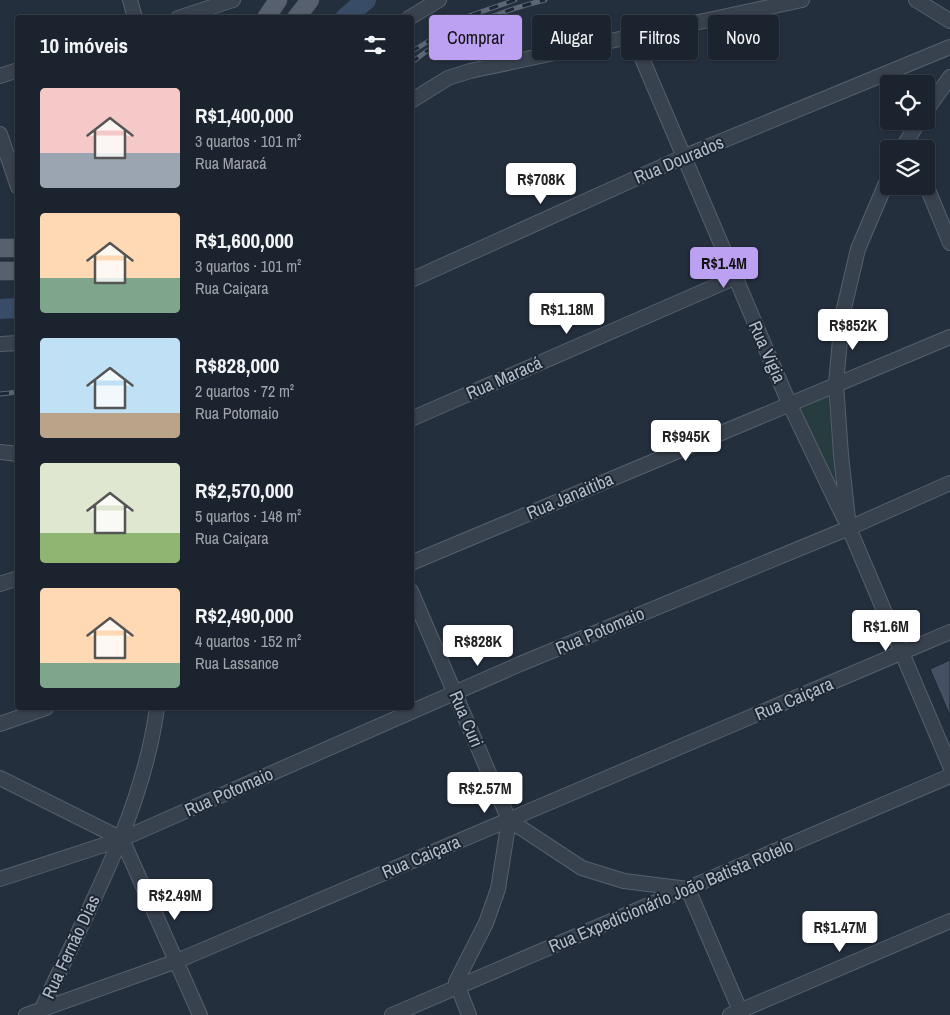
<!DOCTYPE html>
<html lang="pt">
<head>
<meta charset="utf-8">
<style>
	:root { --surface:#1b232e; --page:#282f3a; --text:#f1f3f6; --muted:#a0a4aa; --line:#39404a; --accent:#bca0f2 }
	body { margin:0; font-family:"Archivo Narrow",sans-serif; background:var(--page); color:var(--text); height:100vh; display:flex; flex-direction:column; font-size:19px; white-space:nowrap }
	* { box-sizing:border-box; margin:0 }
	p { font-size:16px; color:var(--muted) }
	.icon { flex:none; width:28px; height:28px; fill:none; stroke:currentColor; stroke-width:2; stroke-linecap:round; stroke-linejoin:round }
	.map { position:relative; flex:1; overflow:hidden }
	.drawer { position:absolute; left:15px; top:15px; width:399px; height:695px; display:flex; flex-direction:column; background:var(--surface); border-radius:5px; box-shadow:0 1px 4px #0004,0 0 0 1px var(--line) }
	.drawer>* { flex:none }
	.top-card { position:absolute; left:429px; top:15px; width:446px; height:45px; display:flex; gap:10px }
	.tools { position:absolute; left:880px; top:75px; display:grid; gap:10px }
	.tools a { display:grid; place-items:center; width:55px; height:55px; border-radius:5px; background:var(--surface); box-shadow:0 1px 4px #0004,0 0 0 1px var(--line); font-size:25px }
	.price { position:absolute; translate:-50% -42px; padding:0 11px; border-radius:5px; background:#fff; color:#222; font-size:16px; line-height:32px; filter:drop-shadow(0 1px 2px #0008) }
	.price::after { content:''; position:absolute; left:50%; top:30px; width:15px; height:11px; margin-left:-8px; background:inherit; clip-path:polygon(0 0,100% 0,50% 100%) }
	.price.current { background:var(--accent); color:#111 }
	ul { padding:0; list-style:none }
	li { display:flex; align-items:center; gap:15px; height:125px; padding:0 25px }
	li span { display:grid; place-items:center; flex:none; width:140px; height:100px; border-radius:5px; color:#555 }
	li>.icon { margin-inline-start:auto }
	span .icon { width:60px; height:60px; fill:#fffc; stroke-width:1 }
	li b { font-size:21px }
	h2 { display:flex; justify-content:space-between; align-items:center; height:60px; padding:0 25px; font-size:21px }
	.tag { padding:0 18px; border-radius:5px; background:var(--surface); box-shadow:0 1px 4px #0004,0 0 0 1px var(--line); font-size:18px; line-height:45px }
	.tag.current { background:var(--accent); color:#111 }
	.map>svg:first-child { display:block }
	.green { fill:#263c3f }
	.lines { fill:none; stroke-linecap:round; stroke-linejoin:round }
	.river { stroke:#394c67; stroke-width:20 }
	.building { fill:#455162; stroke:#1f2835 }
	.minor-casing { stroke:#565f6c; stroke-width:16 }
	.major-casing { stroke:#414a57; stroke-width:19 }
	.minor { stroke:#38414e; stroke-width:14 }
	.major { stroke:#56606e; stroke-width:18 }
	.rail-casing { stroke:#5a6575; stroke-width:5 }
	.rail { stroke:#1d2633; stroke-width:3; stroke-dasharray:9; stroke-linecap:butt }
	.labels { text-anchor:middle; stroke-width:4; stroke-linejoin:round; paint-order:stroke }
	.street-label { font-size:18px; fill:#b4bcc9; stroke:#1d2633 }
</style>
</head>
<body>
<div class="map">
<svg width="950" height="1015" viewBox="0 0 950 1015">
	<rect width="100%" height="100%" fill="#242f3e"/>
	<!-- green -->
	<path class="green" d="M828 394 836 488 796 406Z"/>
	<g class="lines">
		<!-- river -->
		<path class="river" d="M345 18 366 0
			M0 309 18 308"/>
	</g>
	<!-- building -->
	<path class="building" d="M950 660V716L930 669Z"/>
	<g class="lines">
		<defs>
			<path id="minor" d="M130 0 135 18
				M916 0 950 21
				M178 18 233 0
				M409 18 439 0
				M632 35 789 403 844 518
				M0 76 18 70
				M411 101 448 78 470 71 802 0
				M926 111 950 77
				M0 134 18 187
				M902 149 919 121
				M889 176 858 249 842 317 836 384 841 455 849 528 950 766
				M926 185 950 243
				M411 280 683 157 950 47
				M0 344 18 343
				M411 419 734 278
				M0 452 18 454
				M411 563 950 337
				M0 584 18 578
				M411 591 509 820
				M0 724 46 708
				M0 778 122 839
				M509 820 582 868 624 881 688 889 742 1015
				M122 839 200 1015
				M0 879 122 839 520 664 849 528 950 483
				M40 1013C85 914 142 817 157 708
				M26 1015 177 961 950 632
				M392 1015 950 776
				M469 1015 456 982 486 923 498 889 509 820
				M730 1015 950 921"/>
			<path id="major" d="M266 18 278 0
				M296 18 310 0
				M0 248H18
				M0 271H18"/>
		</defs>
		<!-- minor casing -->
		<use href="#minor" class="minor-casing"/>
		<!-- major casing -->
		<use href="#major" class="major-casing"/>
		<!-- minor -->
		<use href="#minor" class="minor"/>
		<!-- major -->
		<use href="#major" class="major"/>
		<defs>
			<path id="rail" d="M411 52 469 16 515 0
				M411 63C449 32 498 11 545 0
				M0 394 18 392"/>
		</defs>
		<!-- rail casing -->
		<use href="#rail" class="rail-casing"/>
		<!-- rail -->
		<use href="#rail" class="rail"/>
	</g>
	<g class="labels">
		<!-- street labels -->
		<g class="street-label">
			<text transform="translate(679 160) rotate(-23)" y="6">Rua Dourados</text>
			<text transform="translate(767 352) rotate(66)" y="6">Rua Vigia</text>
			<text transform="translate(504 378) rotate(-24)" y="6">Rua Maracá</text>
			<text transform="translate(570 496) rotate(-23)" y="6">Rua Janaitiba</text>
			<text transform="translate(600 631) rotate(-23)" y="6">Rua Potomaio</text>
			<text transform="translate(794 699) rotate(-23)" y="6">Rua Caiçara</text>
			<text transform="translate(466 719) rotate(67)" y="6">Rua Curi</text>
			<text transform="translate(229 792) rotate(-24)" y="6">Rua Potomaio</text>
			<text transform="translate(421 857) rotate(-23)" y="6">Rua Caiçara</text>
			<text transform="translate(671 896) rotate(-23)" y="6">Rua Expedicionário João Batista Rotelo</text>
			<text transform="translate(71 947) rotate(-65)" y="6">Rua Fernão Dias</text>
		</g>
	</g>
</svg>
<div class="tools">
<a><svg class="icon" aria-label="locate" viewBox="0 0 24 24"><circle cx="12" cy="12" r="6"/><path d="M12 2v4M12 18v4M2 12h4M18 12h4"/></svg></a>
<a><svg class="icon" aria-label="layers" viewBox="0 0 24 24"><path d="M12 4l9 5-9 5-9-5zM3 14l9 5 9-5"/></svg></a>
</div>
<b class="price" style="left:541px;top:205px">R$708K</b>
<b class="price current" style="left:724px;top:289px">R$1.4M</b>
<b class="price" style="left:567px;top:335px">R$1.18M</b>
<b class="price" style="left:853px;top:351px">R$852K</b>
<b class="price" style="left:686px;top:462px">R$945K</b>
<b class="price" style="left:886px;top:652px">R$1.6M</b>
<b class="price" style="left:478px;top:667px">R$828K</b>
<b class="price" style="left:485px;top:814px">R$2.57M</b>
<b class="price" style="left:175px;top:921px">R$2.49M</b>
<b class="price" style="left:840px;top:953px">R$1.47M</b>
<div class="top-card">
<a class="tag current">Comprar</a>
<a class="tag">Alugar</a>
<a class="tag">Filtros</a>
<a class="tag">Novo</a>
</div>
<section class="drawer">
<h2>10 imóveis<svg class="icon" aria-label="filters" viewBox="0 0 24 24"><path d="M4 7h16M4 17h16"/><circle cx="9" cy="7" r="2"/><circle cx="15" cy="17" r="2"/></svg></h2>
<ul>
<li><span style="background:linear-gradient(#f6c9c9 65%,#9aa5b1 0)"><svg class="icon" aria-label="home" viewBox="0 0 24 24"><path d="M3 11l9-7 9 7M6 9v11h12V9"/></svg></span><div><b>R$1,400,000</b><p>3 quartos · 101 m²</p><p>Rua Maracá</p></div></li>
<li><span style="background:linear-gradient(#ffd9b3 65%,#7fa58c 0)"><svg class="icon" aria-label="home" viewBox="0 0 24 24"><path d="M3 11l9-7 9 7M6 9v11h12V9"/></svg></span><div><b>R$1,600,000</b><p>3 quartos · 101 m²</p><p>Rua Caiçara</p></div></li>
<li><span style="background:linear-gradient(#bfe0f5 75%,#b9a48a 0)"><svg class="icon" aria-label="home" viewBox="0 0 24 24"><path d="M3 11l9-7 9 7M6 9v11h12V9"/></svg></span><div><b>R$828,000</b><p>2 quartos · 72 m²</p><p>Rua Potomaio</p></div></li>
<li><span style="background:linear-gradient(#dfe7d0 70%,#8fb573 0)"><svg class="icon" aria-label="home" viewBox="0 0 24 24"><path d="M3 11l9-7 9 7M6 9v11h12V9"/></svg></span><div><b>R$2,570,000</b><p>5 quartos · 148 m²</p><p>Rua Caiçara</p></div></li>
<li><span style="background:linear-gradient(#ffd9b3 75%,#7fa58c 0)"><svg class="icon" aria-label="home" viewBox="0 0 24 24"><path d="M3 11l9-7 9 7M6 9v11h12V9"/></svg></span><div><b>R$2,490,000</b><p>4 quartos · 152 m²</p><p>Rua Lassance</p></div></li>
</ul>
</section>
</div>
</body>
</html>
